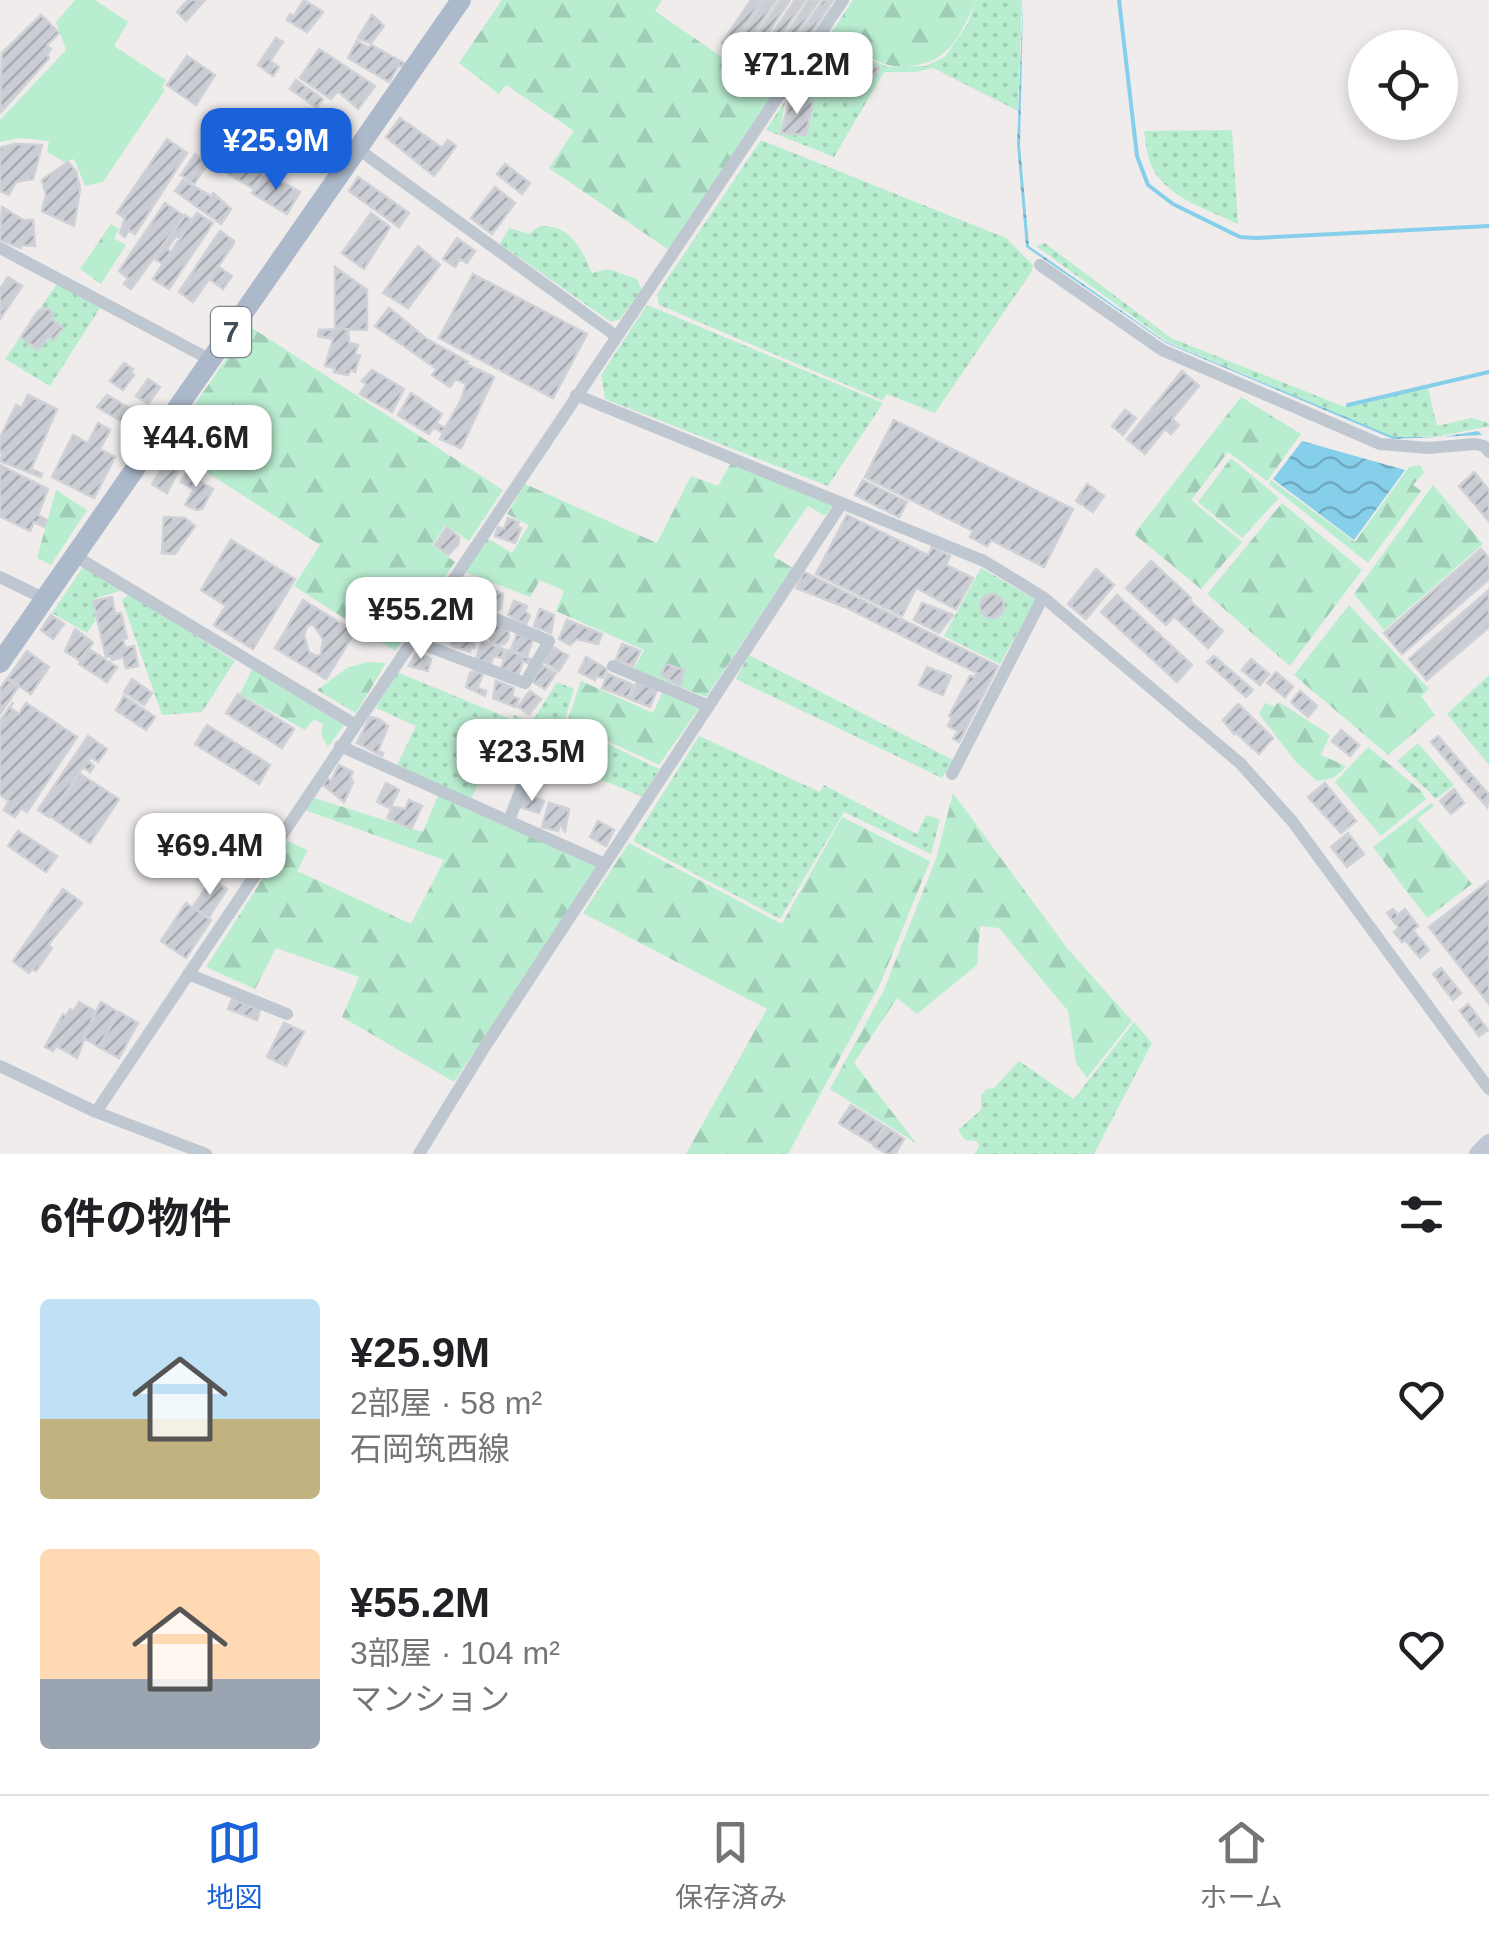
<!DOCTYPE html>
<html lang="ja">
<head>
<meta charset="utf-8">
<style>
	:root { --surface:#fff; --page:#f2f2f2; --text:#202124; --muted:#757577; --line:#e0e0e0; --accent:#1a62da }
	body { margin:0; font-family:Helvetica,"Noto Sans JP",sans-serif; background:var(--page); color:var(--text); height:100vh; display:flex; flex-direction:column; font-size:38px; white-space:nowrap }
	* { box-sizing:border-box; margin:0 }
	p { font-size:32px; color:var(--muted) }
	.icon { flex:none; width:55px; height:55px; fill:none; stroke:currentColor; stroke-width:2; stroke-linecap:round; stroke-linejoin:round }
	.map { position:relative; height:1154px; overflow:hidden }
	.side { display:flex; flex-direction:column; background:var(--surface); flex:1 }
	.side>* { flex:none }
	.fabs { position:absolute; left:1348px; top:30px; display:grid; gap:20px }
	.fabs a { display:grid; place-items:center; width:110px; height:110px; border-radius:50%; background:var(--surface); box-shadow:0 5px 15px #0003; font-size:50px }
	.price { position:absolute; translate:-50% -85px; padding:0 22px; border-radius:20px; background:#fff; color:#222; font-size:32px; line-height:65px; filter:drop-shadow(0 2px 5px #0008) }
	.price::after { content:''; position:absolute; left:50%; top:60px; width:30px; height:22px; margin-left:-15px; background:inherit; clip-path:polygon(0 0,100% 0,50% 100%) }
	.price.selected { background:var(--accent); color:#fff }
	ul { padding:0; list-style:none }
	li { display:flex; align-items:center; gap:30px; height:250px; padding:0 40px }
	li span { display:grid; place-items:center; flex:none; width:280px; height:200px; border-radius:10px; color:#555 }
	li>.icon { margin-inline-start:auto }
	span .icon { width:120px; height:120px; fill:#fffc; stroke-width:1 }
	li b { font-size:42px }
	h2 { display:flex; justify-content:space-between; align-items:center; height:120px; padding:0 40px; font-size:42px }
	.dock { display:flex; justify-content:space-around; align-items:center; height:140px; border-top:2px solid var(--line); background:var(--surface); font-size:28px; color:var(--muted) }
	.dock a { display:grid; justify-items:center; gap:5px }
	.dock .selected { color:var(--accent) }
	.map>svg:first-child { display:block }
	.grass { fill:url(#grass-dots) }
	.forest { fill:url(#forest-firs) }
	.park { fill:#b9edd0 }
	.water { fill:url(#water-waves) }
	.lines { fill:none; stroke-linecap:round; stroke-linejoin:round }
	.stream { stroke:#86cfea; stroke-width:4 }
	.building { fill:url(#building-hatch); stroke:#cfd1d7; stroke-width:2.5; fill-rule:evenodd }
	.street { stroke:#bfc7d1; stroke-width:12 }
	.secondary { stroke:#bec8d5; stroke-width:18 }
	.primary { stroke:#abb9cb; stroke-width:20 }
	.labels { text-anchor:middle; stroke-width:8; stroke-linejoin:round; paint-order:stroke }
	.shield { fill:#fff; stroke:#7c838b; stroke-width:2.5 }
	.shield-label { font-size:30px; font-weight:bold; fill:#444e59 }
</style>
</head>
<body>
<div class="map">
<svg width="1489" height="1154" viewBox="0 0 1489 1154">
	<defs>
		<pattern id="grass-dots" width="8" height="8" patternUnits="userSpaceOnUse" patternTransform="scale(2.5)"><rect width="8" height="8" fill="#b9edd0"/><path d="M2 2h.1M6 6h.1" fill="none" stroke="#a0cdb5" stroke-width="1.8" stroke-linecap="round"/></pattern>
		<pattern id="forest-firs" width="22" height="20" patternUnits="userSpaceOnUse" patternTransform="scale(2.5)"><rect width="22" height="20" fill="#b9edd0"/><path d="M5 1l3.5 6h-7zM16 11l3.5 6h-7z" fill="#a0cdb5"/></pattern>
		<pattern id="water-waves" width="16" height="10" patternUnits="userSpaceOnUse" patternTransform="scale(2.5)"><rect width="16" height="10" fill="#86cfea"/><path d="M0 5q4-4 8 0t8 0" fill="none" stroke="#6faac1"/></pattern>
		<pattern id="building-hatch" width="6" height="6" patternUnits="userSpaceOnUse" patternTransform="scale(2.5)"><rect width="6" height="6" fill="#cbcdd4"/><path d="M-1 1l2-2M0 6l6-6M5 7l2-2" fill="none" stroke="#a6a9af"/></pattern>
	</defs>
	<rect width="100%" height="100%" fill="#efeceb"/>
	<!-- grass -->
	<path class="grass" d="M976 0H1022L1018 111 933 68 917 72H884L834 157 766 130 785 101 780 133 807 136 814 101 786 96 811 58 862 57 888 67 926 66 945 57 968 23Z
		M1232 130 1238 224C1211 211 1168 198 1153 169 1147 158 1146 143 1144 131Z
		M761 140 1006 238 1033 265 1032 271 935 413 887 394 882 400 659 305 657 294Z
		M540 226C571 225 581 248 592 273L608 269 637 279 642 290 620 319 611 322 500 244 509 228 529 234Z
		M1045 243 1171 338 1345 407 1428 388 1437 426 1472 418 1489 423V426L1441 436 1395 438 1168 342 1036 246Z
		M57 284 100 308 50 386 5 359Z
		M647 305 883 403 828 486 605 399 601 375Z
		M83 567 122 590 94 599 95 621 87 633 52 613Z
		M981 568 1036 600 1000 664 944 636Z
		M130 594 235 661 202 712 162 715 122 600Z
		M749 655 953 760 942 778 736 679Z
		M397 672 508 718 471 799 397 765 416 726 376 708Z
		M1489 675V765L1447 714Z
		M557 682 574 689 564 722 659 769 643 797 504 739 514 715 532 722Z
		M699 736 820 792 824 785 917 834 926 815 940 819 931 854 844 812 780 919 633 841Z
		M1418 743 1454 785 1436 799 1397 761Z
		M1134 1022 1152 1043 1094 1154H975L979 1146 977 1141 965 1140 958 1130 981 1110V1096L986 1089 994 1088 1019 1061 1074 1099Z"/>
	<!-- forest -->
	<path class="forest" d="M502 0H662L655 11 771 91V97L669 250 549 168 574 131 506 85 499 94 459 63Z
		M853 0H976C958 42 944 70 893 66 883 65 874 58 863 56 848 53 832 55 816 56Z
		M111 224 119 229 114 238 126 245 101 284 80 269Z
		M249 326 503 490 469 541 446 525 432 545 455 562 395 651 294 586 320 545 166 446Z
		M1241 397 1301 434 1267 481 1228 452 1191 500 1242 542 1201 589 1134 534Z
		M1231 458 1279 498 1242 538 1198 502Z
		M731 463 834 504 825 516 808 506 773 556 793 568 706 697 634 669 644 650 556 611 564 591 540 580 530 597 465 572 487 538 512 553 529 525 507 514 525 484 657 543 691 476 718 486Z
		M1420 465 1424 472 1413 485 1421 491 1368 563 1269 484 1271 480 1355 542 1409 467Z
		M1433 485 1483 544 1384 630 1354 594Z
		M56 490 87 510 51 565 37 558Z
		M1282 503 1362 570 1290 666 1207 594Z
		M1349 605 1429 689 1421 696 1435 715 1388 755 1294 675Z
		M367 662 386 663 356 713 317 690 347 668Z
		M252 669 344 725 328 747 321 734 323 724 314 719 305 730 240 694Z
		M581 681 653 713 662 693 700 707 659 765 567 722Z
		M1279 702 1330 735 1321 755 1346 766C1338 777 1330 780 1317 781L1296 762 1259 714 1265 703 1274 706Z
		M1368 747 1420 790 1426 799 1381 836 1335 782Z
		M953 793 1067 948 1132 1021 1087 1078 1076 1063 1068 1011 999 928 980 926 977 965 917 1014 897 998 854 1063 916 1143 830 1089 883 992 936 859Z
		M438 795 598 866 454 1082 342 1017 359 977 276 948 255 989 206 967 287 841 308 850 297 871 411 924 444 860 305 810 314 798 423 832Z
		M1431 803 1434 806 1417 819 1472 884 1427 918 1373 847Z
		M842 817 930 861 881 982 788 1154H686L767 1009 583 913 629 843 782 924Z"/>
	<!-- park -->
	<path class="park" d="M75 0H95L128 22 114 46 166 80 162 88 165 90 103 182 85 186 74 159 64 162 47 152 49 141 19 138 0 142V120L66 50 56 22Z"/>
	<!-- water -->
	<path class="water" d="M1023 0 1020 145 1029 246 1166 342 1394 437H1442L1478 431 1482 435 1393 439 1166 343 1026 247 1017 144Z
		M1302 441 1405 470 1354 540 1273 479Z"/>
	<g class="lines">
		<!-- stream -->
		<path class="stream" d="M1119 0 1137 156 1148 185 1173 204 1240 237 1256 238 1489 226
			M1348 405 1489 372"/>
	</g>
	<!-- building -->
	<path class="building" d="M188 0H205L186 21 177 12Z
		M304 0 323 12 307 32 287 20 290 14 294 16Z
		M751 0H762L730 48 722 43Z
		M765 0H776L740 55 732 50Z
		M780 0H790L749 62 742 57Z
		M795 0H805L759 69 752 64Z
		M809 0H819L769 75 762 71Z
		M823 0H833L779 82 771 77Z
		M41 15 59 33 47 45 51 49 47 54 49 58 0 113 2 53Z
		M372 15 384 26 371 43 358 38Z
		M276 38 283 42 270 61 279 67 273 76 258 65Z
		M357 41 369 48 371 45 404 63 402 67 399 65 389 82 348 58Z
		M319 49 375 86 358 109 338 91 331 99 300 78Z
		M187 56 215 75 196 105 167 85Z
		M859 58 879 68 872 81 853 71Z
		M296 80 323 99 317 108 290 89Z
		M790 98 813 102 806 135 781 133Z
		M400 118 442 148 448 140 456 146 434 176 386 137Z
		M167 139 187 153 135 234 129 230 125 237 120 233 125 218 117 213Z
		M14 144 42 145 33 179 16 182 9 195 0 191V148Z
		M233 152 264 172 254 189 222 170Z
		M195 154 208 163 194 184 181 175Z
		M68 162 76 171 80 189 74 226 42 211 46 195 42 180Z
		M505 164 530 183 522 194 497 174Z
		M264 172 300 192 287 214 252 193Z
		M358 177 409 213 399 227 349 191Z
		M183 180 211 196 213 193 231 209 221 224 175 191Z
		M495 187 515 203 492 234 471 218Z
		M165 203 184 216 131 289 124 284 128 278 119 271Z
		M2 207 23 220H33L35 246 21 245V248L0 240Z
		M197 213 213 223 169 289 153 279Z
		M371 213 390 227 364 269 342 253Z
		M185 215 192 220 180 239 176 236 167 249 171 252 163 264 155 259Z
		M220 231 234 241 233 245 193 302 179 292Z
		M457 238 475 251 467 263 460 259 455 267 443 259Z
		M418 246 440 265 408 308 383 293Z
		M217 266 232 276 223 289 209 279Z
		M335 267 367 290V330L335 329Z
		M473 274 587 334 553 398 439 338Z
		M8 277 22 286 0 319V289Z
		M47 308 54 314 50 318 63 328 53 340 49 336 38 350 21 337 38 311Z
		M389 308 427 339 468 362 450 387 432 375 437 369 434 367 375 326Z
		M348 329 349 343 358 345 355 354 360 355 355 372 351 370 348 375 334 372 335 368 325 366 333 339 318 336 319 330Z
		M124 363 133 369 131 372 134 375 123 390 110 381Z
		M466 364 494 377 461 448 440 439 443 433 433 427 436 423 445 428 461 400 466 384 455 379Z
		M372 370 404 389 392 412 360 394 366 384 362 381Z
		M1182 371 1199 386 1172 419 1179 425 1171 434 1165 429 1145 454 1127 439Z
		M148 379 160 387 148 404 136 396Z
		M411 393 442 414 429 434 398 415Z
		M28 395 57 409 31 469 42 474 41 477 0 461 3 454 0 452V438L16 405 22 408Z
		M107 395 151 421 143 434 97 407Z
		M1125 410 1136 418 1123 435 1112 426Z
		M894 420 1073 509 1044 567 991 540 987 546 970 537 973 531 865 477Z
		M98 423 110 430 100 449 115 457 94 498 52 477 73 435 88 443Z
		M165 463 178 471 167 493 152 484Z
		M0 465 48 489 38 515 47 520 44 527 34 522 30 531 0 516Z
		M189 468 202 476 199 481 213 489 202 509 197 510 185 505 194 489 181 482Z
		M1474 472 1489 490V521L1459 486Z
		M863 480 907 502 899 517 855 495Z
		M1087 484 1104 496 1093 512 1076 501Z
		M847 515 928 555 932 547 950 556 946 565 973 578 956 609 916 588 902 616 816 574Z
		M164 517 185 518 195 526 175 554 162 553Z
		M508 518 519 522 517 526 521 528 515 543 495 536 498 527 504 529Z
		M447 527 459 537 458 545 448 555 435 545Z
		M231 540 295 579 253 649 214 625 226 606 201 590Z
		M1481 549 1489 558V579L1402 654 1384 633Z
		M1151 561 1191 598 1166 625 1126 588Z
		M1096 569 1114 585 1086 619 1068 604Z
		M804 572 998 666 959 742 953 739 958 731 948 726 952 718 949 716 970 676 974 677 977 673 845 607 796 588Z
		M464 579 479 586 477 591 473 590 469 601 455 596Z
		M488 588 503 594 501 608 496 611 482 604Z
		M1489 590V627L1427 680 1409 659Z
		M980 606a12 12 0 1 1 24 0a12 12 0 1 1-24 0Z
		M1117 595 1192 665 1177 682 1101 612Z
		M112 597 115 614 121 613 127 638 123 639 125 648 134 646 138 666 126 668 123 657 112 660 111 656 106 657 93 601Z
		M303 600 355 632 326 679 275 648ZM313 624 323 639 321 654 317 656 309 652 304 635 307 626Z
		M514 601 527 606 525 611 530 616 526 624 508 615Z
		M1191 602 1223 631 1208 648 1176 618Z
		M922 603 953 615 939 633 914 620Z
		M540 609 554 615 551 633 534 626Z
		M470 614 486 620 477 635 462 631 467 615Z
		M51 615 64 624 53 639 41 630Z
		M567 620 602 634 598 644 577 639 570 645 559 639Z
		M489 635a10 10 0 1 1 20 0a10 10 0 1 1-20 0Z
		M75 629 93 643 79 660 65 651Z
		M456 631 475 638 474 648 471 647 470 652 454 647 451 644Z
		M517 634 533 639 527 656 511 650Z
		M482 641 504 649 502 658 493 656 491 664 476 659Z
		M622 644 640 651 633 666 616 660Z
		M553 647 568 656 559 671 544 662Z
		M89 649 117 667 107 682 79 664Z
		M507 650 531 659 530 664 523 661 518 675 501 669Z
		M27 651 49 667 31 694 8 678Z
		M417 652 431 659 428 671 409 666Z
		M1214 656 1253 690 1246 697 1207 662Z
		M586 657 607 669 603 678 597 676 595 680 579 672Z
		M1251 659 1269 674 1260 685 1242 670Z
		M666 664 684 670 680 686 661 675Z
		M542 665 556 673 545 689 533 682Z
		M927 667 951 676 943 695 919 685Z
		M475 671 483 674 477 688 486 691 485 696 466 687 470 673Z
		M1276 672 1293 687 1285 697 1267 683Z
		M608 674 633 685 628 698 602 688Z
		M7 679 18 687 0 714V689Z
		M132 679 152 693 144 705 124 692Z
		M496 681 514 688 512 696 519 699 515 707 493 698Z
		M637 682 657 690 650 707 630 699Z
		M530 691 541 699 529 714 518 707Z
		M1300 691 1317 706 1308 717 1291 702Z
		M238 694 294 729 282 748 226 713Z
		M124 696 155 717 146 730 116 710Z
		M13 702 10 708 19 714 26 703 77 737 27 812 21 808 15 817 4 810 9 801 0 795V721Z
		M1238 704 1273 738 1259 754 1235 732 1234 734 1223 720Z
		M370 717 379 719 388 726 378 751 383 753 382 756 357 743Z
		M207 725 270 765 259 784 195 744Z
		M1341 730 1359 745 1350 756 1332 741Z
		M88 736 107 749 98 762 91 757 88 761 94 766 90 772 83 767 49 817 38 810Z
		M1438 736 1489 795 1487 807 1431 742Z
		M499 744 520 752 508 780 489 773Z
		M339 765 353 772 350 777 353 782 344 802 323 785 327 778 331 781Z
		M80 774 119 799 90 843 51 817Z
		M386 783 399 790 390 808 377 802Z
		M1325 783 1356 821 1341 833 1308 797Z
		M1454 789 1464 803 1451 814 1440 801Z
		M525 794 544 801 539 813 520 807Z
		M409 800 422 806 411 829 387 818 393 807 405 809Z
		M549 803 569 809 565 831 560 824 558 831 542 827Z
		M598 821 614 830 606 846 590 837Z
		M18 831 57 856 46 872 8 846Z
		M1348 833 1364 854 1347 867 1331 847Z
		M212 879 227 889 209 917 193 907Z
		M1489 881V1004L1429 927Z
		M63 889 82 903 48 945 52 948 36 971 32 969 29 973 13 961Z
		M186 903 211 920 186 958 161 941Z
		M1393 909 1398 915 1405 909 1418 926 1413 930 1429 950 1420 958 1405 940 1402 942 1394 932 1399 928 1387 913Z
		M1441 968 1461 993 1453 1000 1433 974Z
		M232 999 260 1010 257 1020 228 1009Z
		M79 1002 95 1011 77 1058 56 1046 53 1051 45 1047 63 1014 66 1016 70 1009 74 1011Z
		M101 1002 118 1012 99 1047 84 1038Z
		M1468 1004 1488 1030 1479 1036 1460 1011Z
		M119 1012 138 1023 119 1058 99 1047Z
		M284 1023 304 1032 286 1066 267 1057Z
		M851 1105 884 1126 873 1144 839 1123Z
		M886 1127 904 1139 895 1154H887L874 1146Z"/>
	<g class="lines">
		<!-- street -->
		<path class="street" d="M358 149 616 336
			M0 248 211 360
			M1040 265 1162 350 1380 444 1428 448 1475 444 1484 446 1489 452
			M576 395 984 561 1043 597 1240 763 1292 821 1489 1089
			M75 556 354 724
			M0 577 45 599
			M411 640 525 683 549 641 440 596
			M613 666 709 706
			M340 746 605 864
			M952 774 1043 597
			M509 821 533 756 584 777
			M188 974 287 1014
			M0 1066 96 1112 206 1154
			M96 1112 843 0
			M419 1154 484 1048 842 503"/>
		<!-- secondary -->
		<path class="secondary" d="M1478 1154 1489 1143"/>
		<!-- primary -->
		<path class="primary" d="M0 663 461 0"/>
	</g>
	<g class="labels">
		<!-- shield labels -->
		<rect class="shield" x="211" y="307" width="40" height="50" rx="8"/>
		<g class="shield-label">
			<text x="231" y="342">7</text>
		</g>
	</g>
</svg>
<div class="fabs">
<a><svg class="icon" aria-label="locate" viewBox="0 0 24 24"><circle cx="12" cy="12" r="6"/><path d="M12 2v4M12 18v4M2 12h4M18 12h4"/></svg></a>
</div>
<b class="price" style="left:797px;top:117px">¥71.2M</b>
<b class="price selected" style="left:276px;top:193px">¥25.9M</b>
<b class="price" style="left:196px;top:490px">¥44.6M</b>
<b class="price" style="left:421px;top:662px">¥55.2M</b>
<b class="price" style="left:532px;top:804px">¥23.5M</b>
<b class="price" style="left:210px;top:898px">¥69.4M</b>
</div>
<section class="side">
<h2>6件の物件<svg class="icon" aria-label="filters" viewBox="0 0 24 24"><path d="M4 7h16M4 17h16"/><circle cx="9" cy="7" r="2"/><circle cx="15" cy="17" r="2"/></svg></h2>
<ul>
<li><span style="background:linear-gradient(#bfe0f5 60%,#c2b280 0)"><svg class="icon" aria-label="home" viewBox="0 0 24 24"><path d="M3 11l9-7 9 7M6 9v11h12V9"/></svg></span><div><b>¥25.9M</b><p>2部屋 · 58 m²</p><p>石岡筑西線</p></div><svg class="icon" aria-label="heart" viewBox="0 0 24 24"><path d="M12 20l-8-8c-3-5 5-10 8-4 3-6 11-1 8 4z"/></svg></li>
<li><span style="background:linear-gradient(#ffd9b3 65%,#9aa5b1 0)"><svg class="icon" aria-label="home" viewBox="0 0 24 24"><path d="M3 11l9-7 9 7M6 9v11h12V9"/></svg></span><div><b>¥55.2M</b><p>3部屋 · 104 m²</p><p>マンション</p></div><svg class="icon" aria-label="heart" viewBox="0 0 24 24"><path d="M12 20l-8-8c-3-5 5-10 8-4 3-6 11-1 8 4z"/></svg></li>
</ul>
</section>
<nav class="dock">
<a class="selected"><svg class="icon" aria-label="map" viewBox="0 0 24 24"><path d="M3 6l6-2 6 2 6-2v14l-6 2-6-2-6 2zM9 4v14M15 6v14"/></svg>地図</a>
<a><svg class="icon" aria-label="saved" viewBox="0 0 24 24"><path d="M7 4h10v16l-5-4-5 4z"/></svg>保存済み</a>
<a><svg class="icon" aria-label="home" viewBox="0 0 24 24"><path d="M3 11l9-7 9 7M6 9v11h12V9"/></svg>ホーム</a>
</nav>
</body>
</html>
